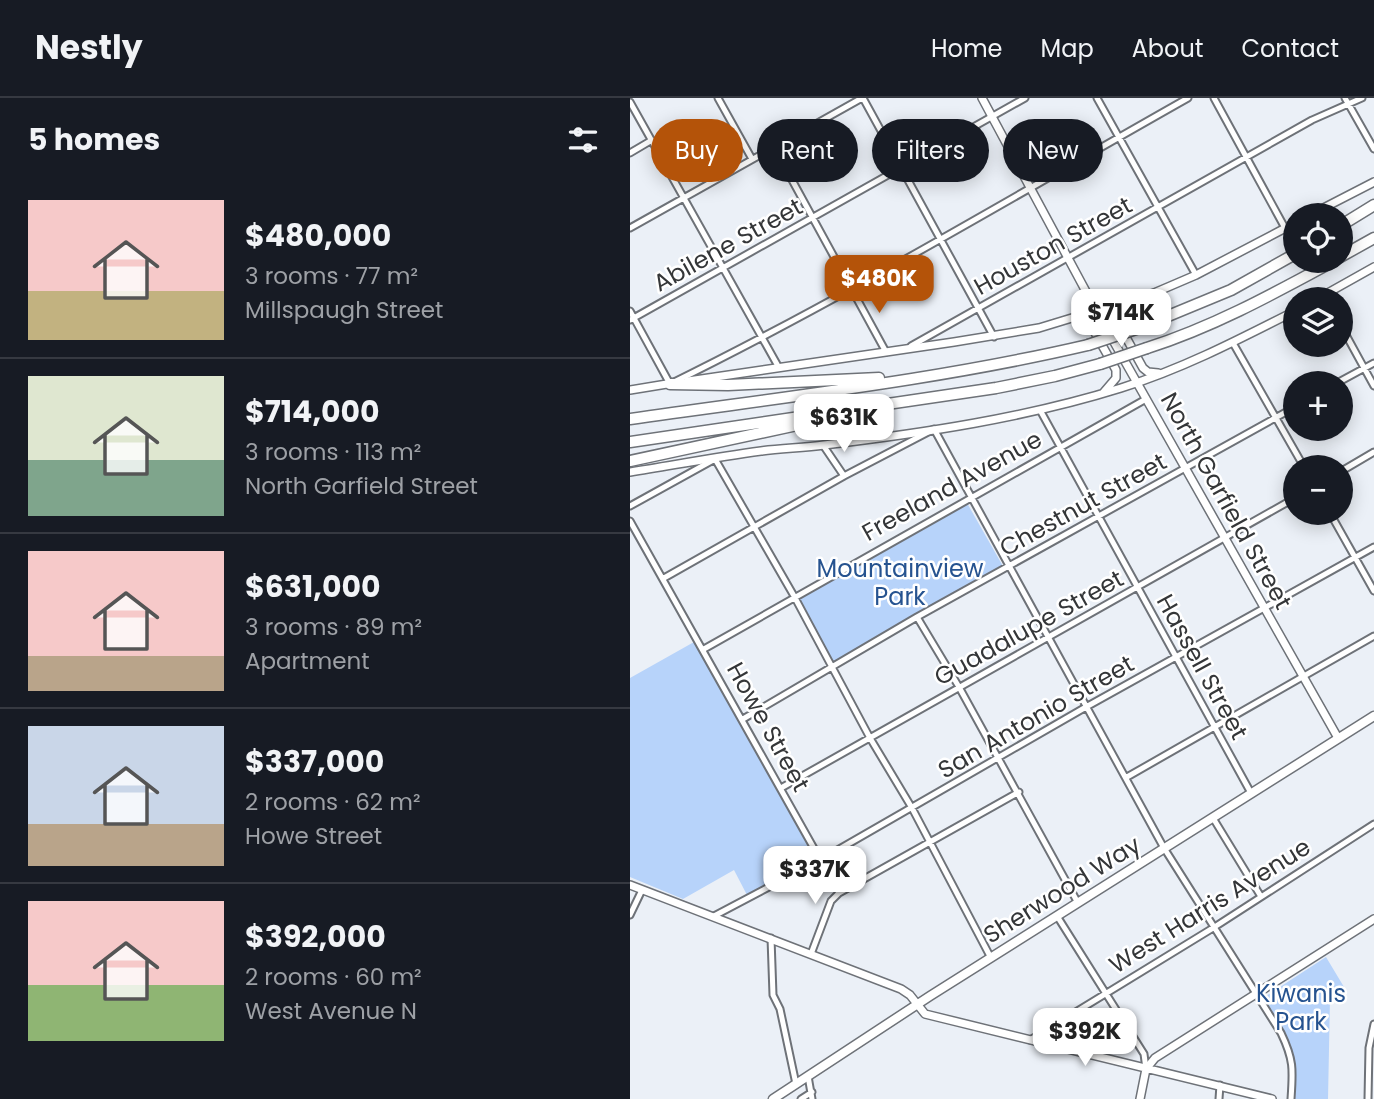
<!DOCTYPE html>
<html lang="en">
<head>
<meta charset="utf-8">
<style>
	:root { --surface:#171b24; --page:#242831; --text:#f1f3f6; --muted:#9ea1a6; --line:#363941; --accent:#b45309 }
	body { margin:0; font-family:Poppins,sans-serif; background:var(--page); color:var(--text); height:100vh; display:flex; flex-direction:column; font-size:26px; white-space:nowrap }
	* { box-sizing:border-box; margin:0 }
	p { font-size:23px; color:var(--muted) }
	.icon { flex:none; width:38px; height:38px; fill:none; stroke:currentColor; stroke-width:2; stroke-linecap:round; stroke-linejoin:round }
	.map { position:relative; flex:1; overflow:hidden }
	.details { display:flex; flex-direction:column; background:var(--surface); width:630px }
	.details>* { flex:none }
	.banner { position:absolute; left:21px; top:21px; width:618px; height:63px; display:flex; gap:14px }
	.controls { position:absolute; left:653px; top:105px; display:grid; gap:14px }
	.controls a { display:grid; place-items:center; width:70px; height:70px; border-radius:50%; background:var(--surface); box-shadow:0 4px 18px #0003; font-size:35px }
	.price { position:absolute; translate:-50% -60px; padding:0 16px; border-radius:14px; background:#fff; color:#222; font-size:23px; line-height:46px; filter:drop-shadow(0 2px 4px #0008) }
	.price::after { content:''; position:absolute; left:50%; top:42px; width:21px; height:16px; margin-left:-10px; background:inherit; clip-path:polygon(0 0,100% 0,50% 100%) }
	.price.active { background:var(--accent); color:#fff }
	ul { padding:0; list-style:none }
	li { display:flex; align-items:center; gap:21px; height:175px; padding:0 28px }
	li+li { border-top:2px solid var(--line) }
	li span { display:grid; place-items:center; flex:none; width:196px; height:140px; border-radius:0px; color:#555 }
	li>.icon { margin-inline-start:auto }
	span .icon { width:84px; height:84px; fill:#fffc; stroke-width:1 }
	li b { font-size:30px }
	h2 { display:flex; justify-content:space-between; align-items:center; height:84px; padding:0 28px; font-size:30px }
	.chip { padding:0 24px; border-radius:32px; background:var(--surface); box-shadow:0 4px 18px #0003; font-size:24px; line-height:63px }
	.chip.active { background:var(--accent); color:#fff }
	header { display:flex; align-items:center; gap:42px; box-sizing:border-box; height:98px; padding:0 35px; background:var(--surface); border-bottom:2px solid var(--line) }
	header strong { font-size:33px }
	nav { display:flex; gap:38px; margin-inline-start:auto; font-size:24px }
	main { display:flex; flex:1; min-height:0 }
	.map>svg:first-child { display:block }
	.green { fill:#b7d3fa }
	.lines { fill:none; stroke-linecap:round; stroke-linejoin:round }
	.street-casing { stroke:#6e7278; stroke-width:9 }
	.secondary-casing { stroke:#6e7278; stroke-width:10 }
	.primary-casing { stroke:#6e7278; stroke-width:11 }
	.highway-casing { stroke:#6e7278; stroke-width:13 }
	.street { stroke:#fff; stroke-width:5 }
	.secondary { stroke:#fff; stroke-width:7 }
	.primary { stroke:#fff; stroke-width:8 }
	.highway { stroke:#fff; stroke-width:10 }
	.highway-bridge-casing { stroke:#6e7278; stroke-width:13; stroke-linecap:butt }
	.highway-bridge { stroke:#fff; stroke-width:10 }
	.labels { text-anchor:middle; stroke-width:5; stroke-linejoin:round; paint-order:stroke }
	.street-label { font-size:24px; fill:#343638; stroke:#fff }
	.park-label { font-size:24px; fill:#265390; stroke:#fff }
</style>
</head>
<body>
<header>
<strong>Nestly</strong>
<nav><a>Home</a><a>Map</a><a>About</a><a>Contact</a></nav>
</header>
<main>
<section class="details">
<h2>5 homes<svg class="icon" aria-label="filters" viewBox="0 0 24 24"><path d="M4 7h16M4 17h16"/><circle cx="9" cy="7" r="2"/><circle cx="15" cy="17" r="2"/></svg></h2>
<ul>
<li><span style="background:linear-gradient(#f6c9c9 65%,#c2b280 0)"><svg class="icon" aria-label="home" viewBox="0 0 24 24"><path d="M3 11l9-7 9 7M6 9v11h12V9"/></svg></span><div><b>$480,000</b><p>3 rooms · 77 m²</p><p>Millspaugh Street</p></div></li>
<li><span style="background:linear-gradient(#dfe7d0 60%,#7fa58c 0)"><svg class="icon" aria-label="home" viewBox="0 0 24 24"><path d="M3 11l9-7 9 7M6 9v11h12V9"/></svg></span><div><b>$714,000</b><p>3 rooms · 113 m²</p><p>North Garfield Street</p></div></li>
<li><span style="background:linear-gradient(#f6c9c9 75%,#b9a48a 0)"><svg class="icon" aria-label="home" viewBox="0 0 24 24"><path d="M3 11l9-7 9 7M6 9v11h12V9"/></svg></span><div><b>$631,000</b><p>3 rooms · 89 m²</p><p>Apartment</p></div></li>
<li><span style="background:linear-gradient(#c9d6e8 70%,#b9a48a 0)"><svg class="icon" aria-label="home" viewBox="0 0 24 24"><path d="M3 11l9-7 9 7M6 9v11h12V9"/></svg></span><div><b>$337,000</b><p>2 rooms · 62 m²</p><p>Howe Street</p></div></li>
<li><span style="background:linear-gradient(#f6c9c9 60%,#8fb573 0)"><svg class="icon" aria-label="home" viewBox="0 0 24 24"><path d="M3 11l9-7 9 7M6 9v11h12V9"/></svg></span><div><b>$392,000</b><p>2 rooms · 60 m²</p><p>West Avenue N</p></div></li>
</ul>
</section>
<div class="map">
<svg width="744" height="1001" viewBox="0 0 744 1001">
	<rect width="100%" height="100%" fill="#ebf0f7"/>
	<!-- green -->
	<path class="green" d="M337 405 374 470 204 565 167 500Z
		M64 544 184 759 117 797 104 772 53 801 0 779V580Z
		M696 859 714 889 701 898 700 901 698 1001H663L664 957 653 934 633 900Z"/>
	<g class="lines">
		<defs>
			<path id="street" d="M88 0 122 61
				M233 0 364 239
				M467 0 566 177
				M584 0 655 130
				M715 0 744 51
				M0 4 148 268
				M144 49 256 254
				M0 55 22 42
				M0 130 232 0
				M0 213 40 286C217 199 386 97 558 0
				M0 222 395 0
				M710 226 744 288
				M603 245 674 369
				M281 248 682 22 732 0
				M707 285 744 265
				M410 312 621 695
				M193 347 214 378
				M710 374 744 354
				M0 408 85 361 164 498 240 640 282 710 361 860
				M700 415 744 493
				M0 423 209 795 201 803 181 856
				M34 480 214 378 304 331 534 750 651 935C664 962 663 972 661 1001
				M287 519 329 589 448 805
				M74 551 516 301
				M113 621 287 519 665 309
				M497 679 744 538
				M151 690 665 400
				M583 720 630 797
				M209 795 389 694
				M0 817 12 792
				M84 818 192 761 456 609 744 449
				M427 818 514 956 516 971
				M141 840 143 897 150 911 166 986
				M400 942 583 830 744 726
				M178 978 182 1001
				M171 1001 182 994
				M589 1001 590 987
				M738 1001 739 950 744 926"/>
			<path id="secondary" d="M352 0 467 214 708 640
				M680 117 744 84
				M687 201 744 169
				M499 203 489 215 488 225 513 270 518 274 528 275
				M448 220 460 226 486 272V280L474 294
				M58 283 324 244 409 230 524 195 566 177 665 125
				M0 292 43 285
				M0 374C44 367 87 359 131 353 152 350 173 350 194 347 294 335 395 320 491 290 552 271 608 242 665 213
				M0 787 271 891 280 897 295 916 642 1001
				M510 1001 516 971 525 960 744 821"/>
			<path id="primary" d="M143 1001 300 898 744 618"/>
			<path id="highway" d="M710 128 744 107
				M710 159 744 140
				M509 230 601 192 665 156
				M517 250C583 229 643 196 704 163
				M40 286 98 287 249 280
				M0 321C153 299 308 282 458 247
				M0 344 366 290 425 278 470 266
				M0 363 181 324"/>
		</defs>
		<!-- street casing -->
		<use href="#street" class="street-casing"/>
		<!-- secondary casing -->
		<use href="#secondary" class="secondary-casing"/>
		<!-- primary casing -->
		<use href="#primary" class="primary-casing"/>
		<!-- highway casing -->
		<use href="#highway" class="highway-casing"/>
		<!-- street -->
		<use href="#street" class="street"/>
		<!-- secondary -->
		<use href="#secondary" class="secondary"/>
		<!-- primary -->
		<use href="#primary" class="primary"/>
		<!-- highway -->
		<use href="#highway" class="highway"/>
		<defs>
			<path id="highway-bridge" d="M458 247 509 230
				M470 266 517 250"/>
		</defs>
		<!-- highway-bridge casing -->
		<use href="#highway-bridge" class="highway-bridge-casing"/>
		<!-- highway-bridge -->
		<use href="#highway-bridge" class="highway-bridge"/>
	</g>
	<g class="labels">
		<!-- street labels -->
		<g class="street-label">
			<text transform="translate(98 147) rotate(-29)" y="8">Abilene Street</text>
			<text transform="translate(423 148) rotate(-29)" y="8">Houston Street</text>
			<text transform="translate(322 388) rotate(-29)" y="8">Freeland Avenue</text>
			<text transform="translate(596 403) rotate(61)" y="8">North Garfield Street</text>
			<text transform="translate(453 407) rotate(-29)" y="8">Chestnut Street</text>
			<text transform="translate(399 530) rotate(-29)" y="8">Guadalupe Street</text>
			<text transform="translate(572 569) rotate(61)" y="8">Hassell Street</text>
			<text transform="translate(406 619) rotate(-30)" y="8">San Antonio Street</text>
			<text transform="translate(138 629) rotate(61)" y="8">Howe Street</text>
			<text transform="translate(432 792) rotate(-32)" y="8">Sherwood Way</text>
			<text transform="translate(580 808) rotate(-32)" y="8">West Harris Avenue</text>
		</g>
		<!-- park labels -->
		<g class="park-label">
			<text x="270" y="479">Mountainview<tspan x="270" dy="28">Park</tspan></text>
			<text x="671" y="904">Kiwanis<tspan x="671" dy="28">Park</tspan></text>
		</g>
	</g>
</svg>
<div class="controls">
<a><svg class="icon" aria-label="locate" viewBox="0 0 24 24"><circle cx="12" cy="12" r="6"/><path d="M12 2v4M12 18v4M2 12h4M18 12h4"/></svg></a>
<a><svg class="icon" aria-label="layers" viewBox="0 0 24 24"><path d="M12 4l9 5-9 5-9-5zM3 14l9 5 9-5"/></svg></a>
<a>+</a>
<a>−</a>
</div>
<b class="price active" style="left:249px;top:217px">$480K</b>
<b class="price" style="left:491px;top:251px">$714K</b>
<b class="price" style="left:214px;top:356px">$631K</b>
<b class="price" style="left:185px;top:808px">$337K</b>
<b class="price" style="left:455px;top:970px">$392K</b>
<div class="banner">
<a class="chip active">Buy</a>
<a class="chip">Rent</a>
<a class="chip">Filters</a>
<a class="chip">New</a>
</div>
</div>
</main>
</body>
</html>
